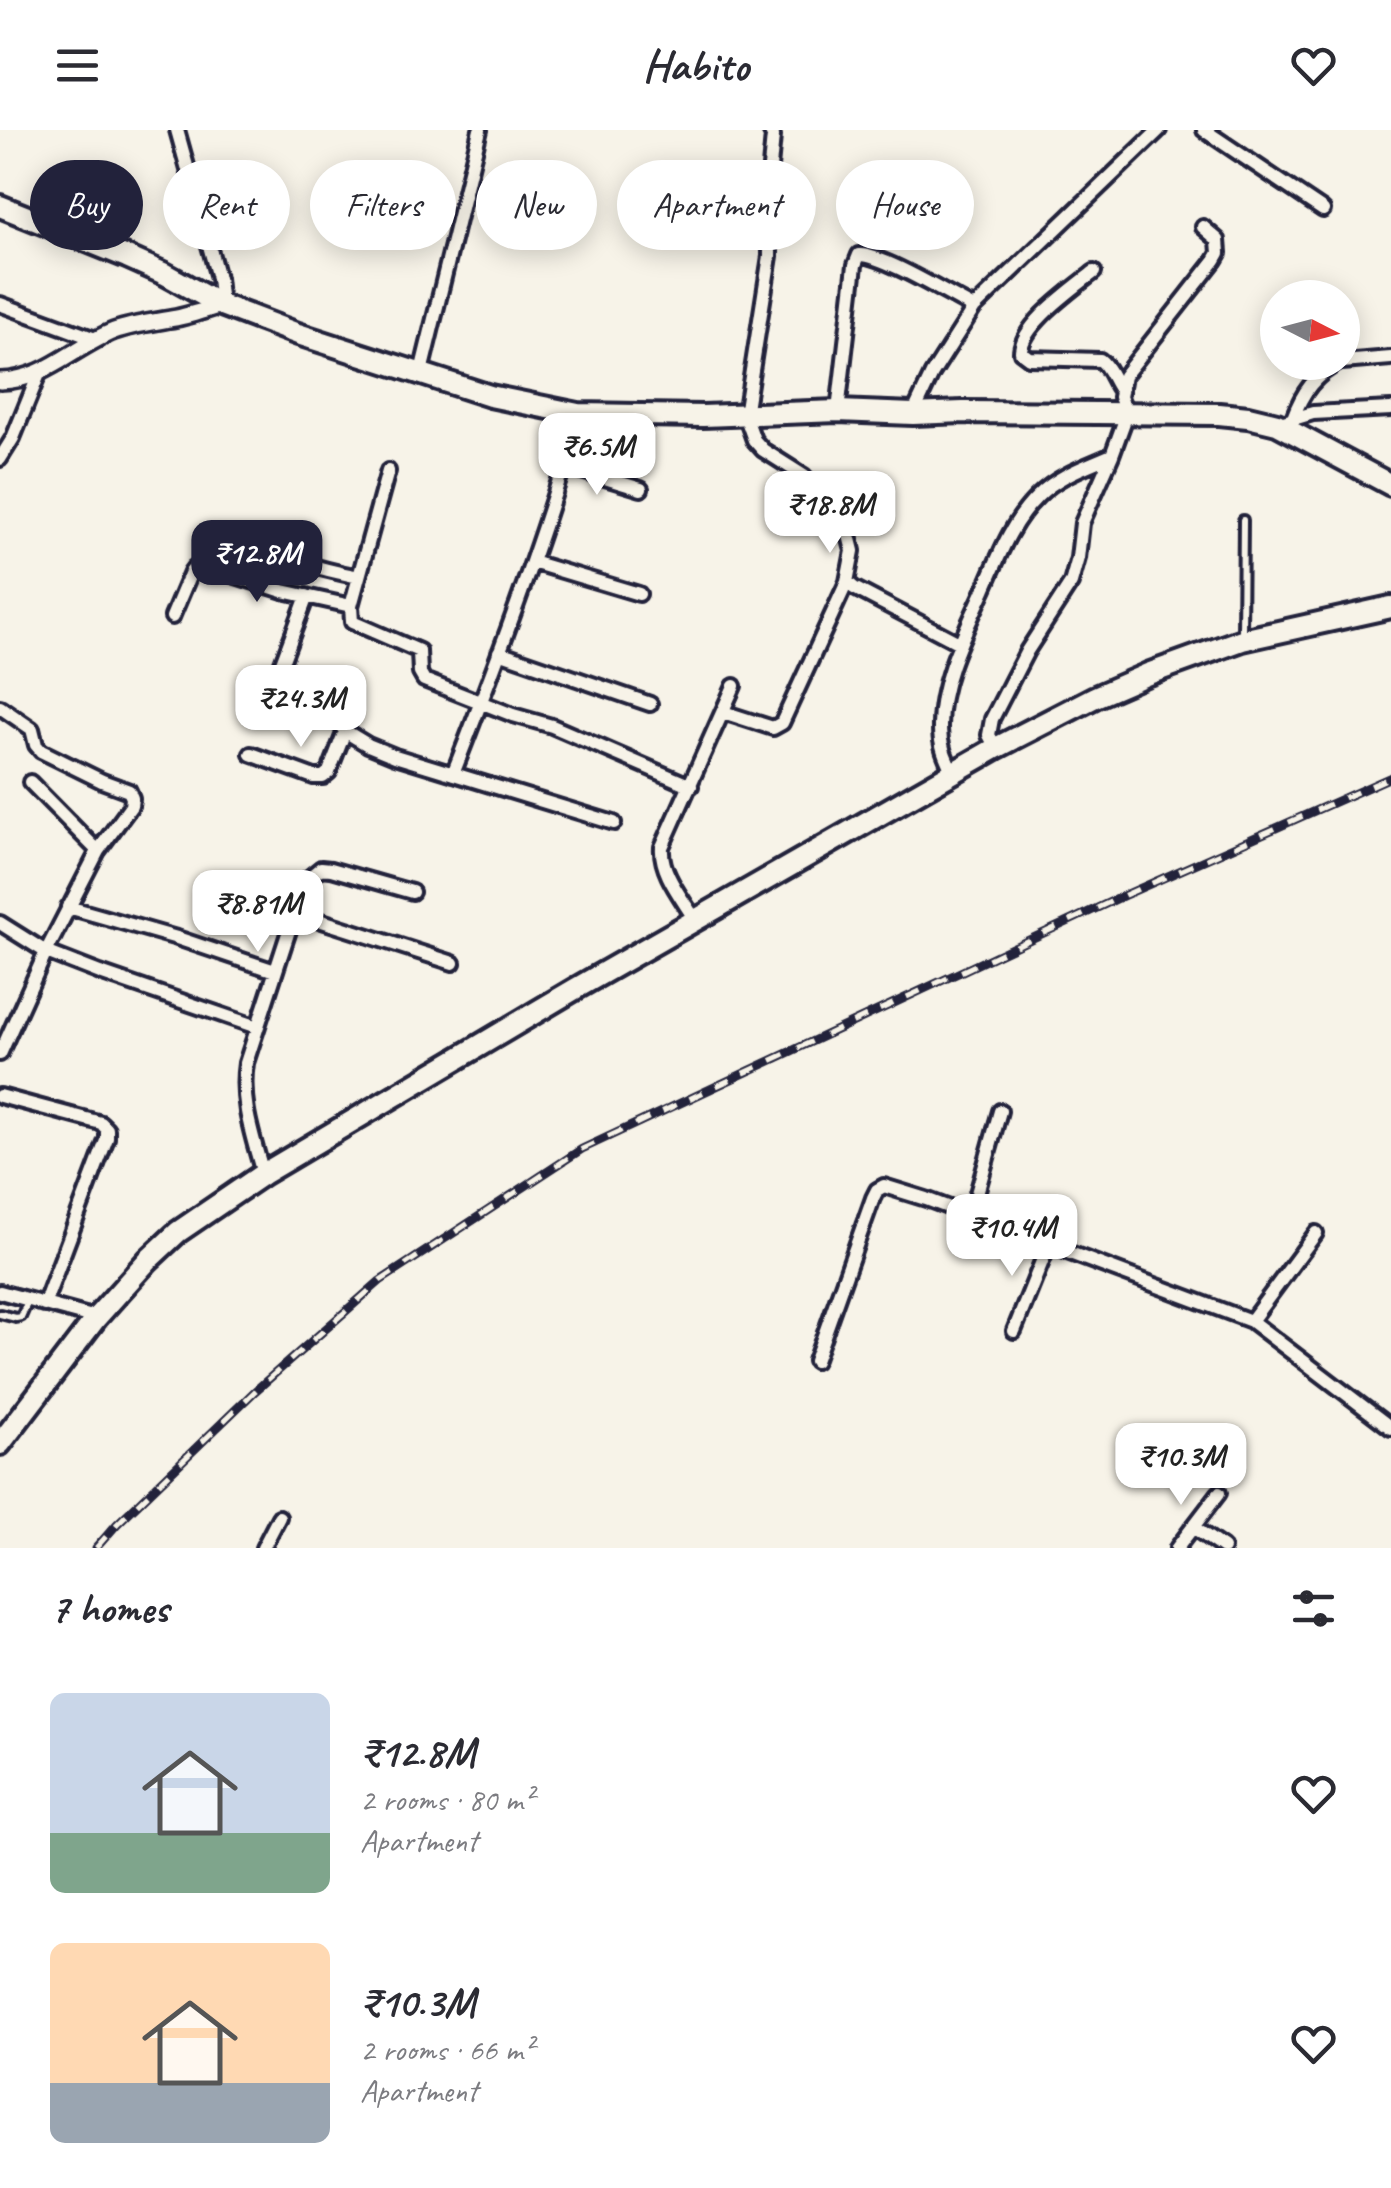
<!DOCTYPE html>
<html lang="en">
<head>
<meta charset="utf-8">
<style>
	:root { --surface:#fff; --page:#f7f7f7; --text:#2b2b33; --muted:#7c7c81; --accent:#22223b }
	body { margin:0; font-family:Caveat,sans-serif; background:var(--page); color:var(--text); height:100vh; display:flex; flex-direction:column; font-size:38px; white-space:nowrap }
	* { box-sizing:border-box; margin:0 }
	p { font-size:32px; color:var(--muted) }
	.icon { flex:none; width:55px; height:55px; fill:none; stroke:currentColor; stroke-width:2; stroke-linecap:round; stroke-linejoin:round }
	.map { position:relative; height:1418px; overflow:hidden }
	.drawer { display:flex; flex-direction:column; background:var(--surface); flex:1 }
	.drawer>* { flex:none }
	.banner { position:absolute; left:30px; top:30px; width:1332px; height:90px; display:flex; gap:20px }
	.needle { width:65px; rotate:96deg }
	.fabs { position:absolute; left:1260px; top:150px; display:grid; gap:20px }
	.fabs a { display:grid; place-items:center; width:100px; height:100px; border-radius:50%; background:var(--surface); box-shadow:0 5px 25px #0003; font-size:50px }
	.price { position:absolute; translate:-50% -85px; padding:0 22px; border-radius:20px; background:#fff; color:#222; font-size:32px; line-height:65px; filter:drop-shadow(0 2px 5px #0008) }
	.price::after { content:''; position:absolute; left:50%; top:60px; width:30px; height:22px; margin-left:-15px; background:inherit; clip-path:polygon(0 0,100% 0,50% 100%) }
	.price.active { background:var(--accent); color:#fff }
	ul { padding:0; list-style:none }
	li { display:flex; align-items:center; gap:30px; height:250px; padding:0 50px }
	li span { display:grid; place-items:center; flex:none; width:280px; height:200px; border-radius:15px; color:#555 }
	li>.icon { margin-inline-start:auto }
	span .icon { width:120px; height:120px; fill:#fffc; stroke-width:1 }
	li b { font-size:42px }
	h2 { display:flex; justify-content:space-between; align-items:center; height:120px; padding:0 50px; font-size:42px }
	.tag { padding:0 35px; border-radius:45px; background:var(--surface); box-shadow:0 5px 25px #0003; font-size:35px; line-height:90px }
	.tag.active { background:var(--accent); color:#fff }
	header { display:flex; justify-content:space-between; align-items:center; height:130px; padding:0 50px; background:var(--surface); font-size:45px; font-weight:700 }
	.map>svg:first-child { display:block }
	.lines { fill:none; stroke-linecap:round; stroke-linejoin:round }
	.service-casing { stroke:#22223b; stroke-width:14 }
	.minor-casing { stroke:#22223b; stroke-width:20 }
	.tertiary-casing { stroke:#22223b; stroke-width:22 }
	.trunk-casing { stroke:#22223b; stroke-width:28 }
	.service { stroke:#f7f3e8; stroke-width:6 }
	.minor { stroke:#f7f3e8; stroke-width:12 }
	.tertiary { stroke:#f7f3e8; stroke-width:15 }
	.trunk { stroke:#f7f3e8; stroke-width:20 }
	.rail-casing { stroke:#22223b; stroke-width:9 }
	.rail { stroke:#f7f3e8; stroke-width:5; stroke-dasharray:15; stroke-linecap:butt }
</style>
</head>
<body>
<header><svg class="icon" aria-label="menu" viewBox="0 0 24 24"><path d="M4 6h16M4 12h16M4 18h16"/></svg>Habito<svg class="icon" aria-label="heart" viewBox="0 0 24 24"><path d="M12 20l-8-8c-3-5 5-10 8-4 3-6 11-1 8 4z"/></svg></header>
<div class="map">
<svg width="1391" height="1418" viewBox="0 0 1391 1418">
	<rect width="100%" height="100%" fill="#f7f3e8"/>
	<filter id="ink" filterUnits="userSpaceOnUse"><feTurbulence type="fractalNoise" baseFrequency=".01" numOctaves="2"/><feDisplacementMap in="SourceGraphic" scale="20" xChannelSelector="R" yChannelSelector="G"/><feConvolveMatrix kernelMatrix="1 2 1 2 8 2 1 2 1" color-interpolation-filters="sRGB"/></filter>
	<g filter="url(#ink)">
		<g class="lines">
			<defs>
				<path id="service" d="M1242 504 1243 390
					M0 1184 16 1188 21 1187 28 1171"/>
				<path id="minor" d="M177 0 218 148 221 175
					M770 0 773 6 770 37V126L745 285 754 310 763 320 804 346 848 401 853 421 847 452 854 458 959 513
					M1204 0 1323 80
					M1094 142C1073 159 1021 195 1021 222L1029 228 1100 230C1109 236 1113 251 1120 260
					M0 174 95 209
					M1342 232 1391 228
					M421 242 480 0
					M838 281 855 135 859 125C880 123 950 166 974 178
					M913 284 932 244 974 178 1159 0
					M1293 288C1302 263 1315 244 1340 232
					M1277 294 1313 283 1391 279
					M0 329 13 308 39 244
					M565 336 641 359
					M388 341 351 476 352 492 419 521 420 543 424 550 513 585 552 596 691 656
					M250 409C290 431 315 438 359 447
					M532 432 639 464
					M307 466 277 546 279 557 311 565 321 570 345 601 368 615 395 626 614 693
					M172 487 191 442 194 438 201 435 283 461 351 476
					M499 522 650 574
					M0 577 32 599 36 615 41 621 102 651 129 661 132 668 131 676 98 721
					M723 582 773 598 782 593 847 452
					M996 618 989 605 992 589 1027 521 1071 453 1078 428 1082 393 1112 325
					M251 624 314 647H323L329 642 345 601
					M953 643C946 628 940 616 940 599 939 552 965 502 984 460 999 426 1011 392 1038 366 1059 345 1085 337 1112 325L1127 284 1120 267 1124 246 1215 130 1219 123 1218 110 1203 97
					M453 644C472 596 490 548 508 499 534 428 559 357 578 284
					M68 777 177 808 275 841
					M294 782 453 833
					M695 790C683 769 660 743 662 717L734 556
					M0 793 46 822 100 843 257 897
					M0 924 46 822 98 721 30 652
					M0 966 101 993 107 999V1008L44 1175
					M263 1044C253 1007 240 972 246 933L305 751 321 738 331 739 412 762
					M971 1085 1000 981
					M0 1162 96 1188
					M1251 1191 1316 1103
					M1014 1201 1049 1114
					M815 1231 873 1068 877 1060 884 1056 926 1069 1251 1191 1391 1298
					M1193 1397 1223 1418
					M263 1418 279 1387
					M1177 1418 1219 1363"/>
				<path id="tertiary" d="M0 251C46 250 73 217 114 201 133 194 155 192 176 188 191 185 206 180 221 175"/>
				<path id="trunk" d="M0 76 127 127 165 144 221 175 298 204 490 266 578 284 703 286 838 281 913 284 963 282 1219 284 1248 287 1277 294 1391 355
					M0 1314 96 1188 148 1130 178 1102 263 1044 575 859 996 618 1095 567 1148 544 1242 510 1391 477"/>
			</defs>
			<!-- service casing -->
			<use href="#service" class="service-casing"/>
			<!-- minor casing -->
			<use href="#minor" class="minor-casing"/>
			<!-- tertiary casing -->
			<use href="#tertiary" class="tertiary-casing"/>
			<!-- trunk casing -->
			<use href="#trunk" class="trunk-casing"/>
			<!-- service -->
			<use href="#service" class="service"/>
			<!-- minor -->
			<use href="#minor" class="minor"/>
			<!-- tertiary -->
			<use href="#tertiary" class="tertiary"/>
			<!-- trunk -->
			<use href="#trunk" class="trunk"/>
			<defs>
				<path id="rail" d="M96 1418 117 1394 255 1261 380 1151 582 1019 1125 765 1391 647"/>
			</defs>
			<!-- rail casing -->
			<use href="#rail" class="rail-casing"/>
			<!-- rail -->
			<use href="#rail" class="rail"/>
		</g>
	</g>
</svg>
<div class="fabs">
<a><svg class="needle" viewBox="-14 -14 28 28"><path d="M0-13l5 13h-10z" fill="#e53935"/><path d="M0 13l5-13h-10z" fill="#7c7c81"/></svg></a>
</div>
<b class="price" style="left:597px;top:368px">₹6.5M</b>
<b class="price" style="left:830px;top:426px">₹18.8M</b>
<b class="price active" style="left:257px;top:475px">₹12.8M</b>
<b class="price" style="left:301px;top:620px">₹24.3M</b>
<b class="price" style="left:258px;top:825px">₹8.81M</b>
<b class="price" style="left:1012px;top:1149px">₹10.4M</b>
<b class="price" style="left:1181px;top:1378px">₹10.3M</b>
<div class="banner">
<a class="tag active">Buy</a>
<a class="tag">Rent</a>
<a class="tag">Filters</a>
<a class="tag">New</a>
<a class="tag">Apartment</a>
<a class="tag">House</a>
</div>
</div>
<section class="drawer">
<h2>7 homes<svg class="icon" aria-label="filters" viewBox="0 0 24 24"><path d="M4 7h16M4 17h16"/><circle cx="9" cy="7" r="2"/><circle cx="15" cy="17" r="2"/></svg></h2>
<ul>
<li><span style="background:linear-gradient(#c9d6e8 70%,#7fa58c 0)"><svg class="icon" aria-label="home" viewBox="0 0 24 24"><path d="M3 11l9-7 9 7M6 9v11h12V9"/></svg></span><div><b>₹12.8M</b><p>2 rooms · 80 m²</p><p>Apartment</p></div><svg class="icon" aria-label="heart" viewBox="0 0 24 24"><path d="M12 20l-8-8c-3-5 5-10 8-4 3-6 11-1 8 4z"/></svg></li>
<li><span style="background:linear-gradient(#ffd9b3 70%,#9aa5b1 0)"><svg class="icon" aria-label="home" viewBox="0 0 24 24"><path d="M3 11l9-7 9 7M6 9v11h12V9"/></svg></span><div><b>₹10.3M</b><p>2 rooms · 66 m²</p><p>Apartment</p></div><svg class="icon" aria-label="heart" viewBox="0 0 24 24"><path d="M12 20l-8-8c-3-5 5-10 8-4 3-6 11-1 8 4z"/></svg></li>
</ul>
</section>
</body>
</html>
